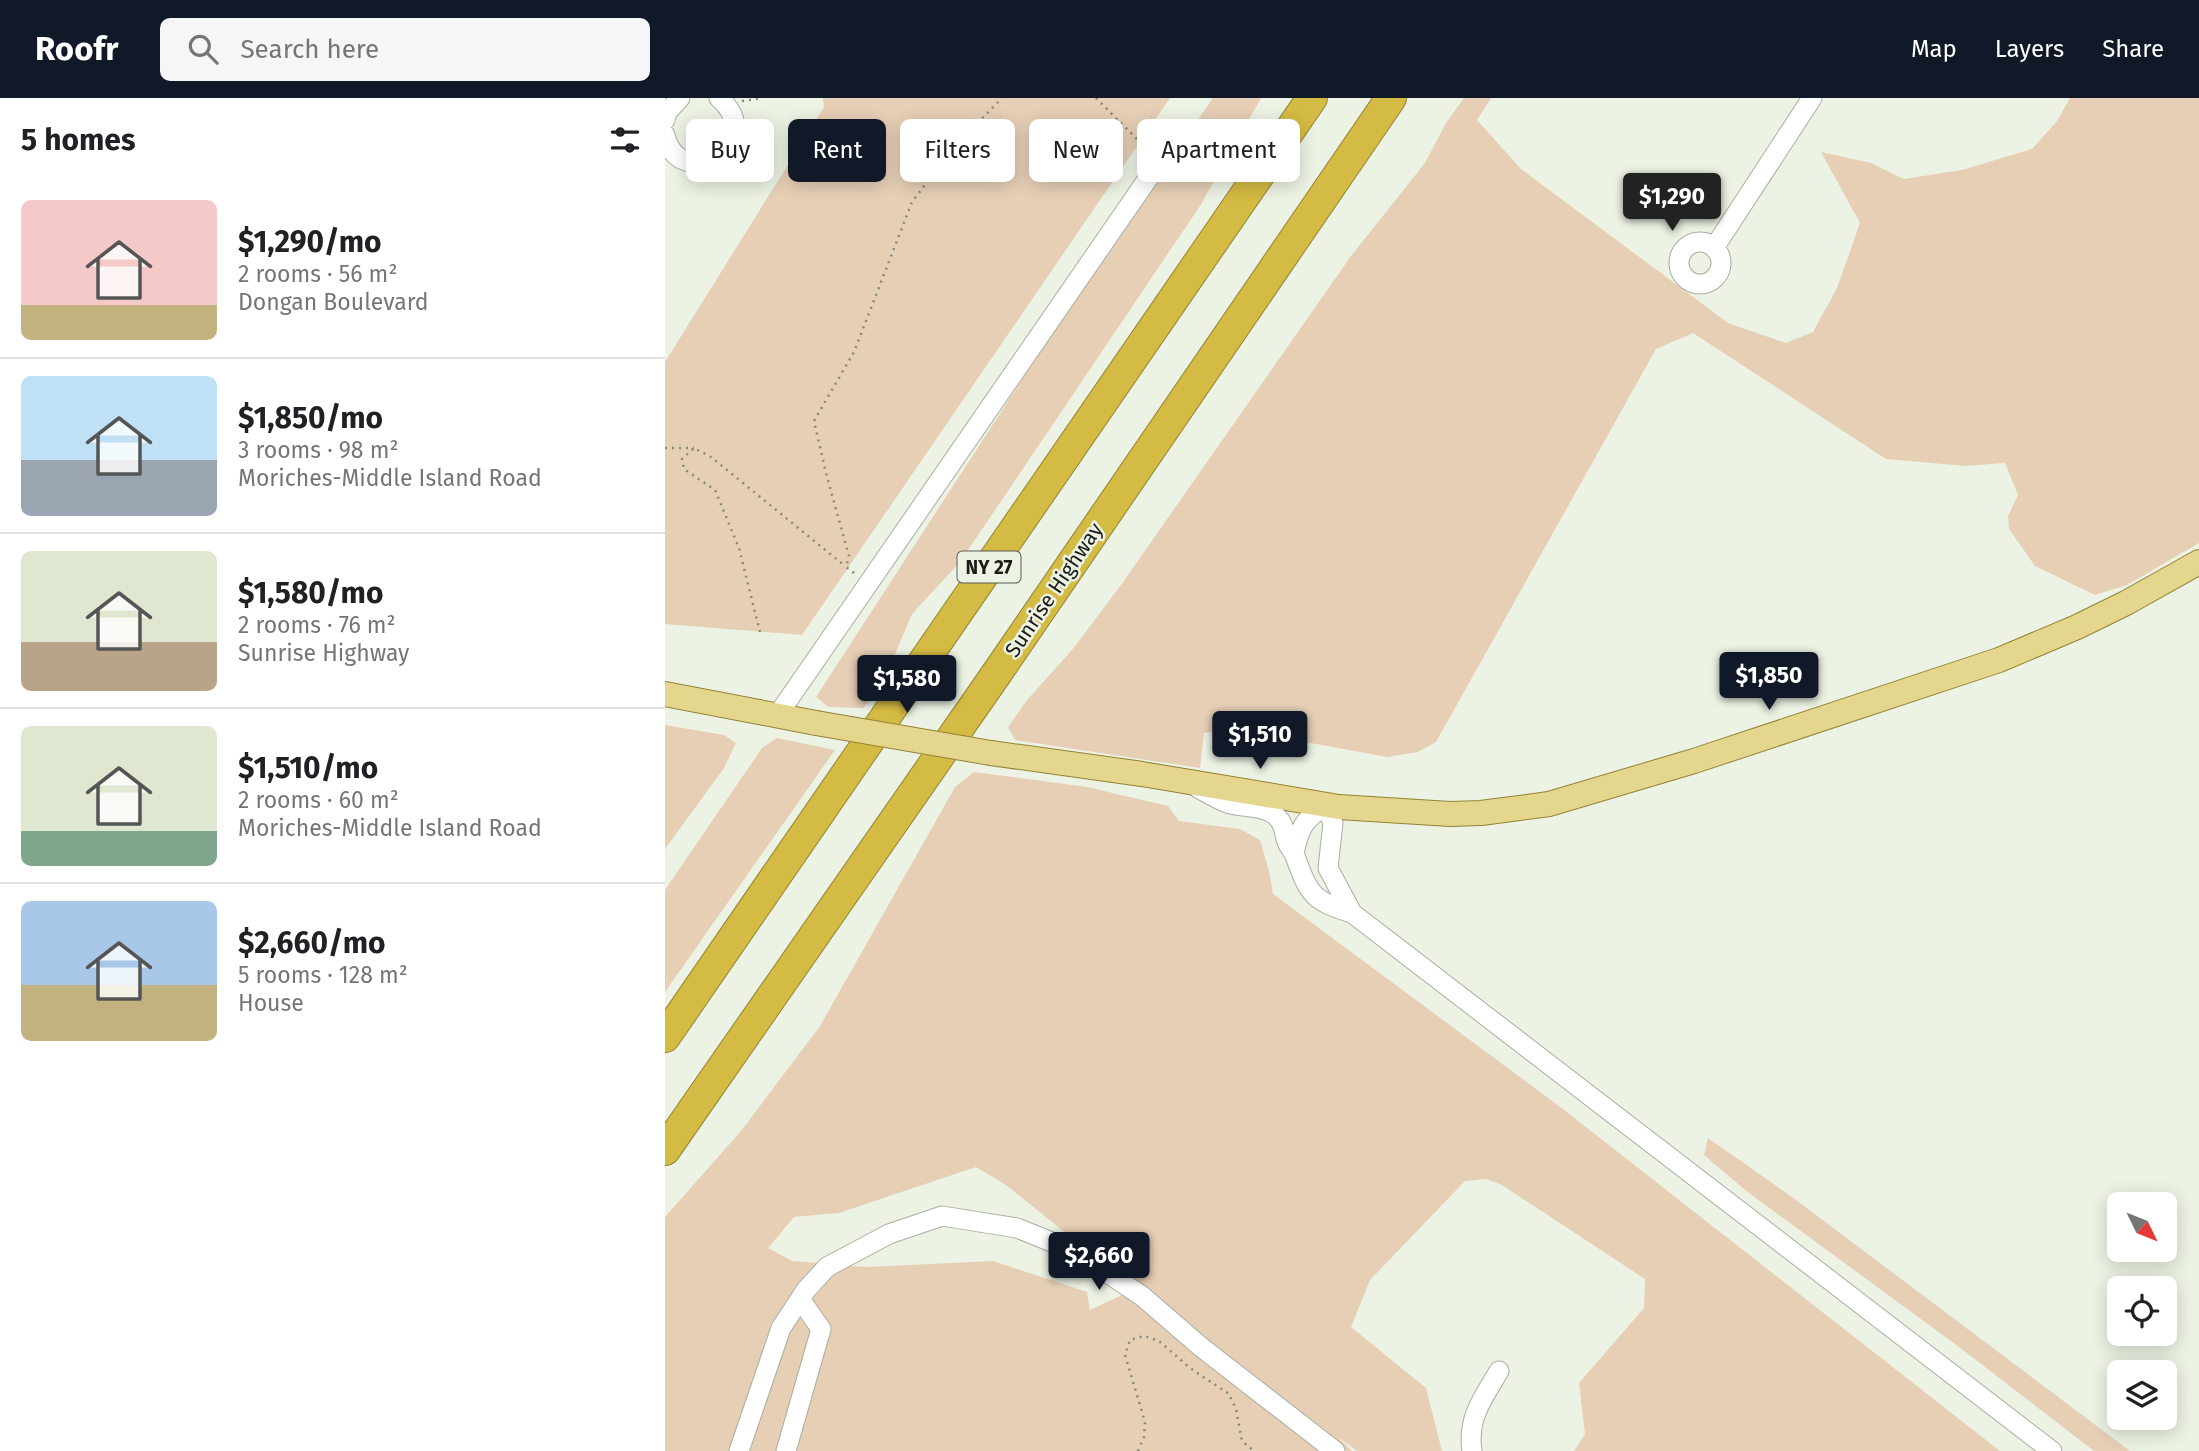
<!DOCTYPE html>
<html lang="en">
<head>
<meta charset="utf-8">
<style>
	:root { --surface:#fff; --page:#f6f6f6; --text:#202124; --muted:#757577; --line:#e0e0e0; --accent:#111827 }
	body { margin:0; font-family:"Fira Sans",sans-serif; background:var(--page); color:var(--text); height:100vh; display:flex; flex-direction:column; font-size:26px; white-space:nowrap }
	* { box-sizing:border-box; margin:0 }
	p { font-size:23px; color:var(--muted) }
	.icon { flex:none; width:38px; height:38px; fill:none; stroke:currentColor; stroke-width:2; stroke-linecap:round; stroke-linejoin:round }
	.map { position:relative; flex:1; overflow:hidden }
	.drawer { display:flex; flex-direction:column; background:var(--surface); width:665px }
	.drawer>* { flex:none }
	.guide { position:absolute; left:21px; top:21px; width:665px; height:63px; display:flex; gap:14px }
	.needle { width:46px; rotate:133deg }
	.tools { position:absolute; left:1442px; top:1094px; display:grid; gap:14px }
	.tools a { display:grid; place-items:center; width:70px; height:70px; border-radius:10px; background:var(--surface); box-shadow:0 4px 18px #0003; font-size:35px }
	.price { position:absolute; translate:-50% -60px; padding:0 16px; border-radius:7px; background:var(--accent); color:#fff; font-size:23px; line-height:46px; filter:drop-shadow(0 2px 4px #0008) }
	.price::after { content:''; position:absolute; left:50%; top:42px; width:21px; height:16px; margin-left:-10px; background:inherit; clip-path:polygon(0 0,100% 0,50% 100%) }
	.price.on { background:#222; color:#fff }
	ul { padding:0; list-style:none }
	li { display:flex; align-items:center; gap:21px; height:175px; padding:0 21px }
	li+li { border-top:2px solid var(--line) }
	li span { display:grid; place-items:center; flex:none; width:196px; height:140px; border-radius:10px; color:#555 }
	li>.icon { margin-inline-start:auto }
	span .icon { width:84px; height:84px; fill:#fffc; stroke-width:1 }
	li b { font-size:30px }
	h2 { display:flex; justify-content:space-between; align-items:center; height:84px; padding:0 21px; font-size:30px }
	.pill { padding:0 24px; border-radius:10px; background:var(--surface); box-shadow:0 4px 18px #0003; font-size:24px; line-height:63px }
	.pill.on { background:var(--accent); color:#fff }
	header { display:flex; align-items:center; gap:42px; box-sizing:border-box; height:98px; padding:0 35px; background:var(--accent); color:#fff }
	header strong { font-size:33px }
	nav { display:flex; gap:38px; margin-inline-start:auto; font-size:24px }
	.search { width:490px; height:63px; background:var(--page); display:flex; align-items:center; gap:18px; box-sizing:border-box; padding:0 24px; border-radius:10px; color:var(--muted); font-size:26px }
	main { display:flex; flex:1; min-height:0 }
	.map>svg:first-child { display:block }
	.green { fill:#e7cfb6; fill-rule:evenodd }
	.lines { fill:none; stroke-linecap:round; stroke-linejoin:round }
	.minor-casing { stroke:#a9aea1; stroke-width:21 }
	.major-casing { stroke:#938334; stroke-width:26 }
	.highway-casing { stroke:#938334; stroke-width:32 }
	.path { stroke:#84897f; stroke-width:2.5; stroke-dasharray:2 5; stroke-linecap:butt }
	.minor { stroke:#fff; stroke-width:19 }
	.major { stroke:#e5d68e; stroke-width:24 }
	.highway { stroke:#d4bb43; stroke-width:30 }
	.major-bridge-casing { stroke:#938334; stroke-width:26; stroke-linecap:butt }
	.major-bridge { stroke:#e5d68e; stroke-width:24 }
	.labels { text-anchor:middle; stroke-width:5; stroke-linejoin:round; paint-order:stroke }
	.shield { fill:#ecf3e4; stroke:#585c54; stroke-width:2 }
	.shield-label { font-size:19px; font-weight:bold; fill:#191c17 }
	.street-label { font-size:21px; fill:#191c17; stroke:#ecf3e4 }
</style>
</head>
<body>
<header>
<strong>Roofr</strong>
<div class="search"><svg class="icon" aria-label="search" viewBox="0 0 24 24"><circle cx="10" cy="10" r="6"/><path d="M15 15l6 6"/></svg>Search here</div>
<nav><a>Map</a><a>Layers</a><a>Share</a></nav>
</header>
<main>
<section class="drawer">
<h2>5 homes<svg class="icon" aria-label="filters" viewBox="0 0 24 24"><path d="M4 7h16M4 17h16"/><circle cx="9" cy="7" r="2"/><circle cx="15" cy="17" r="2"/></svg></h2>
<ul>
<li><span style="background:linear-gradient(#f6c9c9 75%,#c2b280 0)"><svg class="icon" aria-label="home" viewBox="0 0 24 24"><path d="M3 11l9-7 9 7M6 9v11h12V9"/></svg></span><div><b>$1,290/mo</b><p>2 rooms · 56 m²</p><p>Dongan Boulevard</p></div></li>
<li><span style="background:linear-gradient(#bfe0f5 60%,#9aa5b1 0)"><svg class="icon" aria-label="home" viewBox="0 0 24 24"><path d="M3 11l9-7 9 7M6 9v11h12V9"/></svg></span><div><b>$1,850/mo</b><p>3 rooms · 98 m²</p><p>Moriches-Middle Island Road</p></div></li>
<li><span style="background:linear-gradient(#dfe7d0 65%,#b9a48a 0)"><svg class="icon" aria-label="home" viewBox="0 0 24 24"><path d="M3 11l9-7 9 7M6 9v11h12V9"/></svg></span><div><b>$1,580/mo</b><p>2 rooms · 76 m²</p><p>Sunrise Highway</p></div></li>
<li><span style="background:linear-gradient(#dfe7d0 75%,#7fa58c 0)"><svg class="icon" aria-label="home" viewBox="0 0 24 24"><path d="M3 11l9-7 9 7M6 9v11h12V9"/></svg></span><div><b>$1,510/mo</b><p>2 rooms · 60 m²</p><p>Moriches-Middle Island Road</p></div></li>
<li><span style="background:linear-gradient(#a9c7e8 60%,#c2b280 0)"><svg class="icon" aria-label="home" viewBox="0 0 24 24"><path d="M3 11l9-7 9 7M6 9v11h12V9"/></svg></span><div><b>$2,660/mo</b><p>5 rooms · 128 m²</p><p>House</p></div></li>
</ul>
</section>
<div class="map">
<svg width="1534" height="1353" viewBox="0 0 1534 1353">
	<rect width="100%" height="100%" fill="#ecf3e4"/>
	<!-- green -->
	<path class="green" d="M158 0H505L137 537 0 526V264L159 9Z
		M548 0H596L535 108 295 464 247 516 216 589 198 610 163 609 151 599 421 183Z
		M799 0H826L812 22 856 71 1063 225 1121 245 1148 234 1172 190 1195 125 1156 54 1206 65 1239 81 1297 72 1367 51 1392 23 1405 0H1534V445L1462 487 1430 497 1370 468 1344 431 1343 418 1353 397 1340 365 1300 368 1221 361 1028 235 991 251 771 644 753 654 722 659 570 631 539 635 535 670 350 642 343 629 362 602 407 552 456 487 686 158 760 65 781 25Z
		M0 627 59 637 71 645 59 670 0 751Z
		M112 640 170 652 0 894V792L97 650Z
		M309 674 422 689 503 708 514 723 575 731 595 742 604 773 608 796 894 1008 1335 1353H909L920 1336 914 1285 979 1210 980 1181 837 1087 821 1081 800 1083 705 1182 686 1229 761 1290 777 1353H692L674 1340 687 1353H0V1119L76 1033 155 928 290 689ZM311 1069 341 1087 433 1161 474 1189 425 1212 422 1194 328 1163 201 1169 127 1163 103 1150 129 1119 174 1115Z
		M1043 1040 1127 1099 1465 1353H1429L1294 1249 1080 1092 1039 1057Z"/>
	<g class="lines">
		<defs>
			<path id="minor" d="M0 22 2 14 15 0
				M0 37C15 98 106 46 54 0
				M1014 165a21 21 0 1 1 42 0a21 21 0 1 1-42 0Z
				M1049 150 1147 0
				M112 618 495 63
				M533 690C542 695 552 701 562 705 577 710 601 707 612 719 620 727 619 735 622 744 624 749 628 753 630 758 644 796 647 803 687 815
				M629 755C635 729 638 723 660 707L668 725 663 770 687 815 1387 1353
				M74 1353 116 1230 141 1192 162 1169 224 1136 277 1118 352 1130 409 1153 477 1198 536 1249 670 1353
				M121 1353 156 1231 135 1201
				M807 1353C802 1320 818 1300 834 1273"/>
			<path id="major" d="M0 596 151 625
				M326 655 477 676 674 709 785 716 816 715 884 706 1029 663 1334 562 1412 529 1461 505 1534 464"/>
			<path id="highway" d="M0 939 647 0
				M0 1052 332 575 726 0"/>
		</defs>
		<!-- minor casing -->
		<use href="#minor" class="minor-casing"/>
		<!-- major casing -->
		<use href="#major" class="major-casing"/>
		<!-- highway casing -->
		<use href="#highway" class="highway-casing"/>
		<!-- path -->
		<path class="path" d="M431 0 483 52
			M77 3 97 0
			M0 350H29
			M189 475 181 469 184 458 161 375 149 323 189 254 247 104 286 52 337 0
			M95 534 74 450 50 392 19 371 17 361 29 350 46 359 180 468
			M473 1353 479 1339 480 1324 460 1257 465 1242 479 1238 494 1243 525 1270 564 1296 571 1311 577 1343 589 1353"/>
		<!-- minor -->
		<use href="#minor" class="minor"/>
		<!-- major -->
		<use href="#major" class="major"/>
		<!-- highway -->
		<use href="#highway" class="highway"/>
		<defs>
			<path id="major-bridge" d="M151 625 326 655"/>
		</defs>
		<!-- major-bridge casing -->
		<use href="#major-bridge" class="major-bridge-casing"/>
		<!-- major-bridge -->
		<use href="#major-bridge" class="major-bridge"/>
	</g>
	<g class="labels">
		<!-- shield labels -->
		<rect class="shield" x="292.5" y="453.5" width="63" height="31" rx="5"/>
		<g class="shield-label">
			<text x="324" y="476">NY 27</text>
		</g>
		<!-- street labels -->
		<g class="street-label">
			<text transform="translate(389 492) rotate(-56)" y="7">Sunrise Highway</text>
		</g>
	</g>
</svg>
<div class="tools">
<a><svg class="needle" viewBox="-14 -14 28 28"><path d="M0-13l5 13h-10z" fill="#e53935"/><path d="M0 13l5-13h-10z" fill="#757577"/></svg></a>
<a><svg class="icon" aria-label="locate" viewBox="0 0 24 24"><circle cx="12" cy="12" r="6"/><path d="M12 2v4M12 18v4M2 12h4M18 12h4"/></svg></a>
<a><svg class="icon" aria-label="layers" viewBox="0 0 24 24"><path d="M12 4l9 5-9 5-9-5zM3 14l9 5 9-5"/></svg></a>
</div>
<b class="price on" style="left:1007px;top:135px">$1,290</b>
<b class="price" style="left:1104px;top:614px">$1,850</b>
<b class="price" style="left:242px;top:617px">$1,580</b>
<b class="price" style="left:595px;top:673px">$1,510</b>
<b class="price" style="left:434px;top:1194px">$2,660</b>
<div class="guide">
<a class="pill">Buy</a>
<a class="pill on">Rent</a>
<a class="pill">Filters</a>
<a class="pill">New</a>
<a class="pill">Apartment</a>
</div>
</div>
</main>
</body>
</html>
